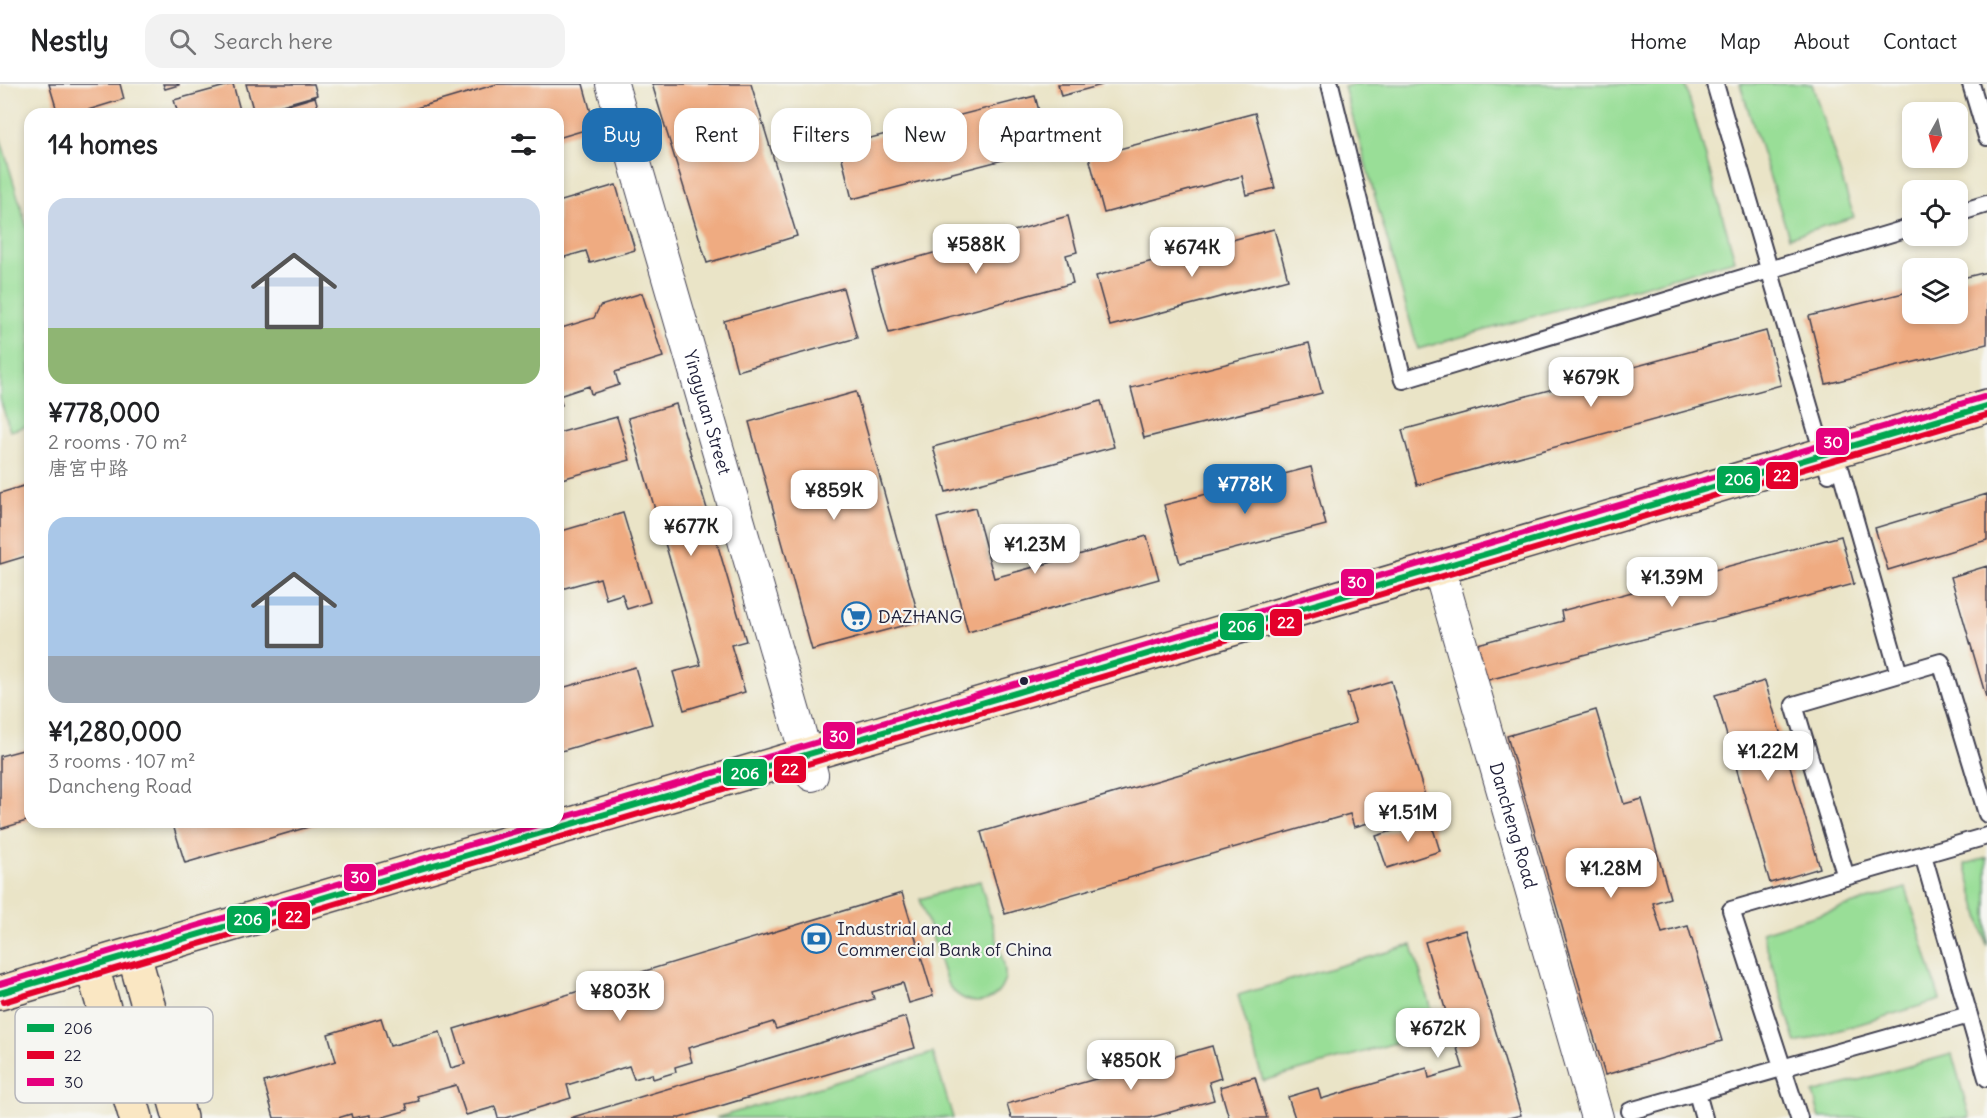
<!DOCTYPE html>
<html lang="en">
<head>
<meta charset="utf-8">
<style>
	:root { --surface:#fff; --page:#f2f2f2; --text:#202124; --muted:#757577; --line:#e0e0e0; --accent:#1f6fb2 }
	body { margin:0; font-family:Delius,"LXGW WenKai TC",sans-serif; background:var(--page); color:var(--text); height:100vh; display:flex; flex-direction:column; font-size:22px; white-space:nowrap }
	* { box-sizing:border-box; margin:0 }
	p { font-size:20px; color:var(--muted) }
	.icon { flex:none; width:33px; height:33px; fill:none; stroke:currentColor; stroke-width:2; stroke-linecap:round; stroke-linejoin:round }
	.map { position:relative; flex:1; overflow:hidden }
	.panel { position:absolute; left:24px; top:24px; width:540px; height:720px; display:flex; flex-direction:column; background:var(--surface); border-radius:18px; box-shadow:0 3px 9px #0003 }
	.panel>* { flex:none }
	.guide { position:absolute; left:582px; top:24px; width:570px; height:54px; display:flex; gap:12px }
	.needle { width:39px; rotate:188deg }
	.fabs { position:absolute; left:1902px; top:18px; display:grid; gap:12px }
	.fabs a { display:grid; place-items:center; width:66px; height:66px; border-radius:12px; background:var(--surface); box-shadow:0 3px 9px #0003; font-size:30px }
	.price { position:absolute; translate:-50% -51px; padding:0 14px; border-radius:12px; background:#fff; color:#222; font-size:20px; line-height:39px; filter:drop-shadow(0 2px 3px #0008) }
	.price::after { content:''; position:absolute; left:50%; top:36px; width:18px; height:14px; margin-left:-9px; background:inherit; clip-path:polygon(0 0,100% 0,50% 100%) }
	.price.on { background:var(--accent); color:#fff }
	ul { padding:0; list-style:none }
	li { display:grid; align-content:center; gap:12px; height:318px; padding:0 24px }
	li span { display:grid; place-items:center; height:186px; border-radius:18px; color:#555 }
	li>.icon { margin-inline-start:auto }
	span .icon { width:108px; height:108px; fill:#fffc; stroke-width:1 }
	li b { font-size:26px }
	h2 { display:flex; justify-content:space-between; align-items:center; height:72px; padding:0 24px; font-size:26px }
	.pill { padding:0 21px; border-radius:18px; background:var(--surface); box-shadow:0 3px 9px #0003; font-size:21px; line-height:54px }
	.pill.on { background:var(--accent); color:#fff }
	header { display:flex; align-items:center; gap:36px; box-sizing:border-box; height:84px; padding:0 30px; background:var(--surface); border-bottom:2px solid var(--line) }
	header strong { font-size:28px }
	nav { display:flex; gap:33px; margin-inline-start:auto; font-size:21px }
	.search { width:420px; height:54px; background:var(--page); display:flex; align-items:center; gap:15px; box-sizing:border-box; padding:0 21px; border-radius:18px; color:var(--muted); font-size:22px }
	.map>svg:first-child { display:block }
	.green { fill:#99de97; stroke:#5e8069; stroke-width:1.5 }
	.building { fill:#efab81 }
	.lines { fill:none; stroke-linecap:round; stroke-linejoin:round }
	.service-casing { stroke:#403f50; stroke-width:20 }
	.minor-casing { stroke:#403f50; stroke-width:34 }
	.secondary-casing { stroke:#403f50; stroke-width:36 }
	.service { stroke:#fff; stroke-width:16 }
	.minor { stroke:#fff; stroke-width:32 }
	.secondary { stroke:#fae7c3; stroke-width:33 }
	.bus-1-casing { stroke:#f6f6f2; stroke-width:10 }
	.bus-2-casing { stroke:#f6f6f2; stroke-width:10 }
	.bus-3-casing { stroke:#f6f6f2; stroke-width:10 }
	.bus-1 { stroke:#00a651; stroke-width:6 }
	.bus-2 { stroke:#e4002b; stroke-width:6 }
	.bus-3 { stroke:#e5007d; stroke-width:6 }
	.bus-dot { fill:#22223b; stroke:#f6f6f2; stroke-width:2 }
	.labels { text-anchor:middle; stroke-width:4.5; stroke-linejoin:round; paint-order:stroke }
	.street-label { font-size:18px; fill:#22223b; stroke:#f6f6f2 }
	.poi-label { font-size:18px; fill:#22223b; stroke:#f6f6f2; text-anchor:start }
	.key { fill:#f6f6f2; stroke:#b6b6bb; stroke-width:1.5 }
	.key-label { font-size:16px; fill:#22223b }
	.line-badge { stroke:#f6f6f2; stroke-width:2 }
	.badge-label { font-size:16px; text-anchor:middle; font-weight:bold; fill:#fff }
</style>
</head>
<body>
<header>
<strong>Nestly</strong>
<div class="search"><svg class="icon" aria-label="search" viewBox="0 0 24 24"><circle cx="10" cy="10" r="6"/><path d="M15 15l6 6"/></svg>Search here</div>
<nav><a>Home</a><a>Map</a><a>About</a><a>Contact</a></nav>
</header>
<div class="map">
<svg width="1987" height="1034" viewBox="0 0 1987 1034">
	<rect width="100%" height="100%" fill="#f6f6f2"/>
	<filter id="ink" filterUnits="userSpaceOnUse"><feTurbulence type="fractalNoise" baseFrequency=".0167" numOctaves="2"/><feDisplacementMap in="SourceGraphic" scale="12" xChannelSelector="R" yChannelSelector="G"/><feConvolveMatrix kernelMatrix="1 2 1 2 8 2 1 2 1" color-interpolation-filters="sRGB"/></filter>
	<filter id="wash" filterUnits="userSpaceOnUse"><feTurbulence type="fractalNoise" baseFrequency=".008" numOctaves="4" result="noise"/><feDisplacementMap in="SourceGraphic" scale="24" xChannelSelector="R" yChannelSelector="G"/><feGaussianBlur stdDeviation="1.35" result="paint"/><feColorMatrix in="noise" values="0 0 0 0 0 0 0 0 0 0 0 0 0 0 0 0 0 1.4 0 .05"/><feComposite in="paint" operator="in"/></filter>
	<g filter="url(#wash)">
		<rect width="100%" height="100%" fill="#eae4c7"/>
		<!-- green -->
		<path class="green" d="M1355 0H1685L1735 176 1418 265 1344 3Z
			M1740 0H1812L1854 133 1789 153Z
			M0 53 30 153V341L10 347 0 315Z
			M1987 774V862L1965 780Z
			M980 797 1004 880C1004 884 1006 890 1005 894 997 926 962 924 947 899L920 815Z
			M1906 804 1940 916 1796 959 1762 848Z
			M1412 861 1437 947 1263 997 1238 911Z
			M933 969 953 1034H716Z
			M1952 970 1970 1034H1820L1813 1009Z"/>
		<g id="blocks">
			<!-- building -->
			<path class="building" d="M49 0H120L124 15 75 30H58Z
				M163 0H179V1L165 5Z
				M233 0 241 30H178L174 16Z
				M246 0H314L317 11 254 29Z
				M497 0H583L595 43 558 54V30H396Z
				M652 0H751L797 152 707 179Z
				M1058 0H1102V1L1061 12Z
				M1035 12 1049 64 852 115 839 62Z
				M315 13 320 30H290L288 21Z
				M1255 29 1275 104 1246 111 1242 92 1104 129 1089 73Z
				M616 101 635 166 590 179 586 167 558 175V118Z
				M1068 132 1077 168 1066 171 1073 199 889 249 872 186Z
				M1274 145 1288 195 1110 242 1096 192Z
				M1987 188V260L1826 300 1809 232 1912 207V230H1958V195Z
				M843 204 857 254 737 287 724 237Z
				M642 209 663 273 615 288 619 301 591 310 589 302 559 312 562 321 558 322V245L594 234 600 222Z
				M1766 247 1781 301 1417 401 1402 346Z
				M1309 259 1322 309 1144 354 1131 304Z
				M856 308 920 537 812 566 749 338Z
				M1101 317 1114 363 946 408 933 363Z
				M676 320 746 557 731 561 745 608 684 626 673 588 701 581 628 334Z
				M617 333 630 376 558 396V349Z
				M1311 383 1326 441 1180 479 1164 421Z
				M30 400V471L0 480V409Z
				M1987 410V456L1888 486 1875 444Z
				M975 424 994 494 1147 452 1159 495 968 548 937 434Z
				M623 429 650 518 627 525 622 510 606 515 600 494 558 506V448Z
				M1841 452 1854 500 1484 597 1474 561 1563 537 1561 527Z
				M1987 482V613H1986L1951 493Z
				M635 583 652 640 558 668V605Z
				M1391 597 1428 722 1354 743 1350 730 1005 830 981 748 1356 639 1347 610Z
				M1765 597 1820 784 1770 799 1715 611Z
				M1596 626 1624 720 1642 715 1670 814 1653 819 1662 849 1688 842 1722 957 1605 991 1507 652Z
				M30 664V736L0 745V672Z
				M1430 735 1440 767 1387 784 1376 752Z
				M172 738H322V739L185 779Z
				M902 809 933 912 909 919 903 899 872 908 874 915 776 945 773 938 688 964 692 978 675 983 676 988 653 995 652 990 634 995 629 982 567 1001 571 1014 505 1034H498L495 1023 466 1031 456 1001 417 1012 419 1017 406 1020 408 1026 380 1034H370V1031L352 1034 351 1030 338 1034H274L264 998 336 977 328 950 381 934 390 962 440 948 451 984 465 980 454 945Z
				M1465 846 1521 1031 1509 1034H1295L1288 1013 1318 1004 1321 1015 1427 984 1429 994 1463 984 1425 858Z
				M906 933 915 964 680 1034H570Z
				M1212 962 1221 994 1209 998 1214 1016 1149 1034H1011L1007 1020Z
				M1255 993 1267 1034H1229L1220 1003Z"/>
		</g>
	</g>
	<g filter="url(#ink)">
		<use href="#blocks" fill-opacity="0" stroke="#403f50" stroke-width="1.5"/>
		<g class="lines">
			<defs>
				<path id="service" d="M1330 0 1403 296 1912 143
					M1715 0 1829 390
					M1971 0 1987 53
					M1958 129 1987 120
					M1841 387 1899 590
					M1923 771 1987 994
					M1846 793 1794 621 1941 578 1987 730
					M1697 1009 1704 1034
					M1630 1027 1969 931
					M1799 1034 1731 826 1987 752"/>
				<g id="minor">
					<path id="s1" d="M612 0 812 691"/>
					<path id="s2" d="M1439 484 1597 1034"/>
				</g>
				<path id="secondary" d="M134 871 180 1034
					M92 883 136 1034
					M0 909 1987 322"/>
			</defs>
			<!-- service casing -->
			<use href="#service" class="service-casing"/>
			<!-- minor casing -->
			<use href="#minor" class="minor-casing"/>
			<!-- secondary casing -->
			<use href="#secondary" class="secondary-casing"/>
			<!-- service -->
			<use href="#service" class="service"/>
			<!-- minor -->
			<use href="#minor" class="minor"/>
			<!-- secondary -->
			<use href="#secondary" class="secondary"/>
			<defs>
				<path id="bus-1" d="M0 909 1987 322"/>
				<path id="bus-2" d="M3 918 1987 331"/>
				<path id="bus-3" d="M558 735 1984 313
					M0 900 547 738"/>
			</defs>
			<!-- bus-1 casing -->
			<use href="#bus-1" class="bus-1-casing"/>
			<!-- bus-2 casing -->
			<use href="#bus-2" class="bus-2-casing"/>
			<!-- bus-3 casing -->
			<use href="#bus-3" class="bus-3-casing"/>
			<!-- bus-1 -->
			<use href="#bus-1" class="bus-1"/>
			<!-- bus-2 -->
			<use href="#bus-2" class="bus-2"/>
			<!-- bus-3 -->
			<use href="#bus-3" class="bus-3"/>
		</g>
	</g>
	<!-- icons -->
	<defs>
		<symbol id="supermarket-ring" viewBox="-11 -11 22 22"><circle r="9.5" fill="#f6f6f2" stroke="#1f6fb2" stroke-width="1.5"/><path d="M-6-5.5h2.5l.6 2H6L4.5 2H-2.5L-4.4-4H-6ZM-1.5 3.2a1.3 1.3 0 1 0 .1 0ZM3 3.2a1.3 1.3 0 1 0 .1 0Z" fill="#1f6fb2"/></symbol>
		<symbol id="bank-ring" viewBox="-11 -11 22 22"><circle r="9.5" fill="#f6f6f2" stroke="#1f6fb2" stroke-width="1.5"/><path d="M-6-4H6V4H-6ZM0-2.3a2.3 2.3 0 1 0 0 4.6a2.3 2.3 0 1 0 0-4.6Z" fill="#1f6fb2"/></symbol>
	</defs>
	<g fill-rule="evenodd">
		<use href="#supermarket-ring" x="840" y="516" width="33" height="33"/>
		<use href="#bank-ring" x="800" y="838" width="33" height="33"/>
	</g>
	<!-- markers -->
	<circle class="bus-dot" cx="1024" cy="597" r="5"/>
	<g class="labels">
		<!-- street labels -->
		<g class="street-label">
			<text dy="6" stroke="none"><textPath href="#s1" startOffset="342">Yingyuan Street</textPath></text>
			<text dy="6" stroke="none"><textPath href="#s2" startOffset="268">Dancheng Road</textPath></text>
		</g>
		<!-- poi labels -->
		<g class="poi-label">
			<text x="878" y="539">DAZHANG</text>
			<text x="837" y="851">Industrial and<tspan x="837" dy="21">Commercial Bank of China</tspan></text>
		</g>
	</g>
	<!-- legend -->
	<rect x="15" y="923" width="198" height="96" rx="9" class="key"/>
	<rect x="27" y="940" width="27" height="8" fill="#00a651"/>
	<rect x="27" y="967" width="27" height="8" fill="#e4002b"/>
	<rect x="27" y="994" width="27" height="8" fill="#e5007d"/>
	<g class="key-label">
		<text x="64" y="950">206</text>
		<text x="64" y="977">22</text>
		<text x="64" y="1004">30</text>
	</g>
	<g class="line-badge">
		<rect x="1815" y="343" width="35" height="29" rx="6" fill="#e5007d"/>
		<rect x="1765" y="377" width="34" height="29" rx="6" fill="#e4002b"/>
		<rect x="1716" y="381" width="45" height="29" rx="6" fill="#00a651"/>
		<rect x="1340" y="484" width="35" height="29" rx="6" fill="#e5007d"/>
		<rect x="1269" y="524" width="34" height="29" rx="6" fill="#e4002b"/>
		<rect x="1219" y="528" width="46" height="29" rx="6" fill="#00a651"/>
		<rect x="822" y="637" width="34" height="29" rx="6" fill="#e5007d"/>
		<rect x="773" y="671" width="34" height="29" rx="6" fill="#e4002b"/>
		<rect x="722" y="674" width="46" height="29" rx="6" fill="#00a651"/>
		<rect x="343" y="779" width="34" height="29" rx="6" fill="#e5007d"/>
		<rect x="277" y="817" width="34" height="29" rx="6" fill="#e4002b"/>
		<rect x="226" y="821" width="45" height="29" rx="6" fill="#00a651"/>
	</g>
	<g class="badge-label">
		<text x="1833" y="364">30</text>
		<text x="1782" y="397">22</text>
		<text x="1739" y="401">206</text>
		<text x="1357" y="504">30</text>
		<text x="1286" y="544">22</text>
		<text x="1242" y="548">206</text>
		<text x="839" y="658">30</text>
		<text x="790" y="691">22</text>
		<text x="745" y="695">206</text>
		<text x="360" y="799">30</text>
		<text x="294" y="838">22</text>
		<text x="248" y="841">206</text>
	</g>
</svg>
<div class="fabs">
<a><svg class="needle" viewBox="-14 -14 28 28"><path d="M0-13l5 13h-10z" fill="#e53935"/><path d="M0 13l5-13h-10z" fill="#757577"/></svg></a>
<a><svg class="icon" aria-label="locate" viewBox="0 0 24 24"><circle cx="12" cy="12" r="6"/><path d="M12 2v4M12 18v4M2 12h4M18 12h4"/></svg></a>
<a><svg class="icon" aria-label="layers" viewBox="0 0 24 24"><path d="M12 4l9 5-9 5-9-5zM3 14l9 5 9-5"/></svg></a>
</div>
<b class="price" style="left:976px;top:191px">¥588K</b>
<b class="price" style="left:1192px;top:194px">¥674K</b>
<b class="price" style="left:1591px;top:324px">¥679K</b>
<b class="price on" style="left:1245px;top:431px">¥778K</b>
<b class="price" style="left:834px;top:437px">¥859K</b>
<b class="price" style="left:691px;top:473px">¥677K</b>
<b class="price" style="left:1035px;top:491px">¥1.23M</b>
<b class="price" style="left:1672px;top:524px">¥1.39M</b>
<b class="price" style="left:1768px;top:698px">¥1.22M</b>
<b class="price" style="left:1408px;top:759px">¥1.51M</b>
<b class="price" style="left:1611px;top:815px">¥1.28M</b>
<b class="price" style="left:620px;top:938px">¥803K</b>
<b class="price" style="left:1438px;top:975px">¥672K</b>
<b class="price" style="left:1131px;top:1007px">¥850K</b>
<div class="guide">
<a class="pill on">Buy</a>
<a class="pill">Rent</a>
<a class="pill">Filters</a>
<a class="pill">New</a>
<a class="pill">Apartment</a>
</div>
<section class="panel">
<h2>14 homes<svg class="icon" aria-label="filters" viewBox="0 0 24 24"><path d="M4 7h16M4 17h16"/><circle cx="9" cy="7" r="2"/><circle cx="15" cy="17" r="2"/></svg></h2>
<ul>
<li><span style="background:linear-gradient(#c9d6e8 70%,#8fb573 0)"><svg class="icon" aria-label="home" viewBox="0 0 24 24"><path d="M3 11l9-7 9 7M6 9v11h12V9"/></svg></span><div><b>¥778,000</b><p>2 rooms · 70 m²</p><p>唐宫中路</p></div></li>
<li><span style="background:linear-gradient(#a9c7e8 75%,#9aa5b1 0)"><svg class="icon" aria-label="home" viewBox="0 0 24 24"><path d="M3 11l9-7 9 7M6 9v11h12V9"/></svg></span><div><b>¥1,280,000</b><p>3 rooms · 107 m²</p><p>Dancheng Road</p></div></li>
</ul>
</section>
</div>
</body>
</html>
